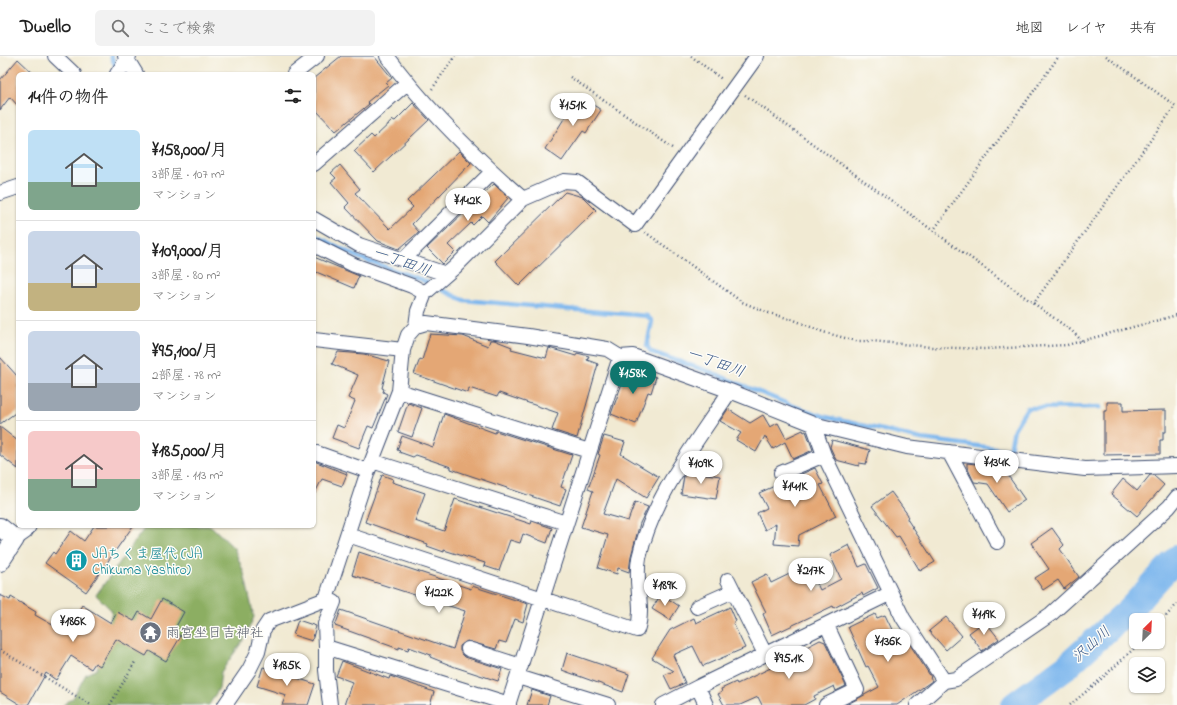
<!DOCTYPE html>
<html lang="ja">
<head>
<meta charset="utf-8">
<style>
	:root { --surface:#fff; --page:#f2f2f2; --text:#222; --muted:#767676; --line:#e0e0e0; --accent:#0f766e }
	body { margin:0; font-family:"Indie Flower","Klee One",sans-serif; background:var(--page); color:var(--text); height:100vh; display:flex; flex-direction:column; font-size:15px; white-space:nowrap }
	* { box-sizing:border-box; margin:0 }
	p { font-size:13px; color:var(--muted) }
	.icon { flex:none; width:22px; height:22px; fill:none; stroke:currentColor; stroke-width:2; stroke-linecap:round; stroke-linejoin:round }
	.map { position:relative; flex:1; overflow:hidden }
	.sheet { position:absolute; left:16px; top:16px; width:300px; height:456px; display:flex; flex-direction:column; background:var(--surface); border-radius:6px; box-shadow:0 1px 3px #0004 }
	.sheet>* { flex:none }
	.needle { width:26px; rotate:24deg }
	.tools { position:absolute; left:1129px; top:557px; display:grid; gap:8px }
	.tools a { display:grid; place-items:center; width:36px; height:36px; border-radius:6px; background:var(--surface); box-shadow:0 1px 3px #0004; font-size:20px }
	.price { position:absolute; translate:-50% -34px; padding:0 9px; border-radius:14px; background:#fff; color:#222; font-size:13px; line-height:26px; filter:drop-shadow(0 1px 2px #0008) }
	.price::after { content:''; position:absolute; left:50%; top:24px; width:12px; height:9px; margin-left:-6px; background:inherit; clip-path:polygon(0 0,100% 0,50% 100%) }
	.price.current { background:var(--accent); color:#fff }
	ul { padding:0; list-style:none }
	li { display:flex; align-items:center; gap:12px; height:100px; padding:0 12px }
	li+li { border-top:1px solid var(--line) }
	li span { display:grid; place-items:center; flex:none; width:112px; height:80px; border-radius:6px; color:#555 }
	li>.icon { margin-inline-start:auto }
	span .icon { width:48px; height:48px; fill:#fffc; stroke-width:1 }
	li b { font-size:17px }
	h2 { display:flex; justify-content:space-between; align-items:center; height:48px; padding:0 12px; font-size:17px }
	header { display:flex; align-items:center; gap:24px; box-sizing:border-box; height:56px; padding:0 20px; background:var(--surface); border-bottom:1px solid var(--line) }
	header strong { font-size:19px }
	nav { display:flex; gap:22px; margin-inline-start:auto; font-size:14px }
	.search { width:280px; height:36px; background:var(--page); display:flex; align-items:center; gap:10px; box-sizing:border-box; padding:0 14px; border-radius:6px; color:var(--muted); font-size:15px }
	.map>svg:first-child { display:block }
	.forest { fill:#8cae62; stroke:#546e60 }
	.lines { fill:none; stroke-linecap:round; stroke-linejoin:round }
	.stream { stroke:#7cb6ed; stroke-width:4.5 }
	.river { stroke:#7cb6ed; stroke-width:26 }
	.building { fill:#e4a774 }
	.minor-casing { stroke:#3b4b70; stroke-width:16 }
	.major-casing { stroke:#3b4b70; stroke-width:20 }
	.path { stroke:#3b4b70; stroke-width:2.5; stroke-dasharray:1 3; stroke-linecap:butt }
	.minor { stroke:#fff; stroke-width:14 }
	.major { stroke:#fff; stroke-width:18 }
	.labels { text-anchor:middle; stroke-width:3; stroke-linejoin:round; paint-order:stroke }
	.culture-label { font-size:14px; fill:#0d838f; stroke:#fdfcf7; text-anchor:start }
	.worship-label { font-size:14px; fill:#5b616d; stroke:#fdfcf7; text-anchor:start }
	.water-label { font-size:15px; font-style:italic; fill:#385889; stroke:#fdfcf7 }
</style>
</head>
<body>
<header>
<strong>Dwello</strong>
<div class="search"><svg class="icon" aria-label="search" viewBox="0 0 24 24"><circle cx="10" cy="10" r="6"/><path d="M15 15l6 6"/></svg>ここで検索</div>
<nav><a>地図</a><a>レイヤ</a><a>共有</a></nav>
</header>
<div class="map">
<svg width="1177" height="649" viewBox="0 0 1177 649">
	<rect width="100%" height="100%" fill="#fdfcf7"/>
	<filter id="ink" filterUnits="userSpaceOnUse"><feTurbulence type="fractalNoise" baseFrequency=".025" numOctaves="2"/><feDisplacementMap in="SourceGraphic" scale="8" xChannelSelector="R" yChannelSelector="G"/><feConvolveMatrix kernelMatrix="1 2 1 2 8 2 1 2 1" color-interpolation-filters="sRGB"/></filter>
	<filter id="wash" filterUnits="userSpaceOnUse"><feTurbulence type="fractalNoise" baseFrequency=".012" numOctaves="4" result="noise"/><feDisplacementMap in="SourceGraphic" scale="16" xChannelSelector="R" yChannelSelector="G"/><feGaussianBlur stdDeviation="0.9" result="paint"/><feColorMatrix in="noise" values="0 0 0 0 0 0 0 0 0 0 0 0 0 0 0 0 0 1.4 0 .05"/><feComposite in="paint" operator="in"/></filter>
	<g filter="url(#wash)">
		<rect width="100%" height="100%" fill="#f1ead3"/>
		<!-- forest -->
		<path class="forest" d="M146 470H211L234 492 244 517 254 561 244 583 221 616 219 632 209 649H63L73 642 86 618 97 613 112 555 96 539Z"/>
		<g class="lines">
			<!-- stream -->
			<path class="stream" d="M111 0 117 13
				M314 179 360 202 420 223 463 244 647 260 652 265 647 290 651 296 713 317 793 350 826 361 921 383 1010 394 1014 373 1027 352 1100 351"/>
			<!-- river -->
			<path class="river" d="M1014 649 1067 610 1129 554 1177 502"/>
		</g>
		<g id="blocks">
			<!-- building -->
			<path class="building" d="M341 0H374L392 22 386 27 388 29 367 46 369 48 336 75 314 52V22Z
				M18 3 34 18H18V50L10 41 0 54V24Z
				M579 39 601 54 586 77 583 75 562 105 545 93Z
				M413 47 429 64 374 116 354 95 371 79 374 82 393 64 395 65Z
				M459 95 471 107 412 168 419 176 399 193 378 185 345 151 349 147 331 126 336 122 331 117 340 109 360 133 355 137 390 173 413 151 407 145Z
				M494 128 508 142 488 166 482 160 473 169 471 167 448 189 455 196 443 208 427 192Z
				M565 136 583 141 596 154 519 230 495 205Z
				M314 201 359 220 354 232 314 215Z
				M430 278 463 280 488 290 490 284H494L512 291 511 293 546 302 549 292 576 300 577 297 589 300 587 304 598 308 577 382 552 374 558 357 499 337 497 341 469 332 468 337 414 318 420 303 422 304Z
				M338 296 364 298 389 305 382 332 384 333 383 336 387 338 373 372 368 370 359 392 332 382 337 369 344 372 355 345 348 342 358 319 332 308Z
				M0 301 18 321V355L0 368Z
				M628 311 656 321 651 337 648 336 636 368 611 358Z
				M1107 346H1123V355L1166 354V376H1163V384H1160V398L1104 399V355H1107Z
				M408 347 422 352 412 381 398 376Z
				M728 353 750 367 763 359 770 371 778 367 786 382 803 374 804 376 806 375 813 394 793 403 785 386 773 393 765 380 756 396 736 384 741 377 720 365Z
				M444 358 495 377 496 375 572 399 561 431 566 433 560 450 451 413V411L416 399 413 401 399 396 400 395 397 394 402 380 433 391Z
				M0 371 18 385V413L0 399Z
				M604 380 625 386 621 398 659 421 646 442 616 423 603 458 628 465 635 446 648 451 640 467 631 500 629 516 618 512 617 518 598 512 608 479 581 471 593 435 588 433 600 399 598 398Z
				M832 384 870 394 866 408 859 407V410L836 404 830 391Z
				M314 405 347 418 342 430 322 423 314 439Z
				M967 407 1002 411 1025 444 1007 456 988 428 974 426 967 411Z
				M815 412 823 428 820 429 836 460 799 479 798 490 774 488 776 468 765 474 757 457 767 452 759 437Z
				M687 415 720 420 716 443 681 438 684 420Z
				M382 419 393 423 392 426 425 437 415 465 444 475 455 443 531 468 532 465 552 472 547 487 523 478 520 487 510 484 499 515 484 510 485 507 444 494V496L427 490 428 488 365 466Z
				M1150 419H1153L1164 429 1137 460 1111 438 1123 423 1137 435Z
				M891 436 908 459 907 463 935 506 920 515 899 480 896 481 872 450Z
				M94 470H133L86 536 45 507 53 496 55 498 71 475 84 485Z
				M1052 472 1064 489 1060 493 1079 521 1064 533 1058 524 1043 534 1035 522 1049 513 1031 487Z
				M849 489 859 511 866 508 878 532 863 540 862 537 834 552 833 550 772 579 763 558 766 556 751 526 767 518 771 527 808 509 820 534 841 523 830 499Z
				M359 496 471 533 472 530 528 548 523 566 515 563 506 587 499 585 496 593 467 585 460 590V595L465 601 502 613 498 625 455 611 430 601 431 599 409 591 408 594 399 591V593L335 570 341 554 453 593 465 555 352 519Z
				M661 538 679 550 670 564 652 553Z
				M0 539 10 544 11 541 36 556 35 559 65 576 82 549 111 567 117 556 134 565 139 556 151 563 162 543 184 556 173 576 181 580 166 605 149 595 146 600 116 583 100 610 95 607 91 613 71 600 56 624 46 617 28 649H21L0 636Z
				M730 551 736 565 733 567 745 592 703 610 693 590 673 599 685 627 671 633 664 619 674 615 652 602 670 574 694 562 696 567Z
				M875 558 877 562 885 559 897 584 905 581 931 621 930 622 932 625 897 649H846L879 631 868 610 866 611 848 571Z
				M946 561 962 580 946 594 929 575Z
				M298 564 316 570 312 585 293 579Z
				M985 565 999 583 982 595 969 577Z
				M820 584 825 586 846 630 836 635 834 630 814 640 815 643 804 649H762L758 641 740 649H724L718 638 722 636 721 633 736 626 737 628 779 608 778 606Z
				M567 597 629 618 623 636 562 614Z
				M342 605 389 623 390 620 434 636 430 649H344L352 626 336 620Z
				M263 611 315 628 308 649H282L286 639 257 630Z
				M532 634 550 640 547 649H527Z"/>
		</g>
	</g>
	<g filter="url(#ink)">
		<use href="#blocks" fill-opacity="0" stroke="#3b4b70" stroke-width="1"/>
		<g class="lines">
			<defs>
				<path id="minor" d="M55 0 74 18
					M125 0 136 18
					M387 0C426 53 474 100 523 143
					M117 18 129 0
					M294 18 317 0
					M314 108 407 27
					M0 137 18 131
					M314 163 359 189 446 218
					M314 189 354 209 412 230 425 237
					M403 204 492 116
					M416 270 426 267 528 280 607 293 620 301 633 300 730 335 813 368 907 391 1085 413 1177 410
					M314 284 403 294
					M399 335 589 395
					M813 368 824 399 903 562 944 625
					M314 396 368 415
					M949 396 997 486
					M372 405 566 467
					M781 417 824 399
					M348 479 637 574C645 551 634 528 639 502 653 440 696 387 730 335
					M15 483 25 476 29 470
					M728 524 765 598
					M326 543 368 415 399 335 403 294 408 279 416 270 418 255 425 237 455 211 523 143 564 125 577 126 635 169 757 0
					M697 551 733 535
					M468 593 521 610
					M518 621 608 649
					M225 649 249 614 258 596 263 574 269 565 326 543 334 546 325 568 326 591
					M330 649 326 614V591L509 648
					M508 649 620 301
					M663 649 698 631
					M706 649 698 631 891 537
					M826 649 857 634 827 570
					M917 649 944 625 956 623 1051 558 1169 451 1177 441"/>
				<path id="major" d="M0 471 15 483 0 506"/>
			</defs>
			<!-- minor casing -->
			<use href="#minor" class="minor-casing"/>
			<!-- major casing -->
			<use href="#major" class="major-casing"/>
			<!-- path -->
			<path class="path" d="M691 0 723 24
				M1106 0 1177 51
				M570 21 673 92
				M432 33 455 0
				M745 39 1072 275 1082 285
				M933 175 1059 0
				M645 176 742 246 769 257 794 264 823 276 856 285H872L931 291 984 293 1067 289 1177 259
				M1033 248 1175 50
				M1158 569 1177 548
				M0 594 91 649
				M110 649 135 606
				M1070 649 1100 624 1141 586"/>
			<!-- minor -->
			<use href="#minor" class="minor"/>
			<!-- major -->
			<use href="#major" class="major"/>
		</g>
	</g>
	<!-- icons -->
	<defs>
		<symbol id="building-disc" viewBox="-11 -11 22 22"><circle r="9.5" fill="#0f9aa8" stroke="#fdfcf7"/><path d="M-4-6H4V6H1V3H-1V6H-4ZM-2.5-4.3h1.7v1.8h-1.7ZM.8-4.3h1.7v1.8H.8ZM-2.5-1h1.7V.8h-1.7ZM.8-1h1.7V.8H.8Z" fill="#fff"/></symbol>
		<symbol id="temple-disc" viewBox="-11 -11 22 22"><circle r="9.5" fill="#6b7280" stroke="#fdfcf7"/><path d="M0-6L5-2H3V0L6.5 2.5H4V6H1.5V3h-3V6H-4V2.5H-6.5L-3 0V-2H-5Z" fill="#fff"/></symbol>
	</defs>
	<g fill-rule="evenodd">
		<use href="#building-disc" x="64" y="492" width="25" height="25"/>
		<use href="#temple-disc" x="138" y="564" width="25" height="25"/>
	</g>
	<g class="labels">
		<!-- culture labels -->
		<g class="culture-label">
			<text x="92" y="502">JAちくま屋代 (JA<tspan x="92" dy="16">Chikuma Yashiro)</tspan></text>
		</g>
		<!-- worship labels -->
		<g class="worship-label">
			<text x="166" y="581">雨宮坐日吉神社</text>
		</g>
		<!-- water labels -->
		<g class="water-label">
			<text transform="translate(402 205) rotate(20)" y="5">一丁田川</text>
			<text transform="translate(716 306) rotate(20)" y="5">一丁田川</text>
			<text transform="translate(1091 588) rotate(-42)" y="5">沢山川</text>
		</g>
	</g>
</svg>
<div class="tools">
<a><svg class="needle" viewBox="-14 -14 28 28"><path d="M0-13l5 13h-10z" fill="#e53935"/><path d="M0 13l5-13h-10z" fill="#767676"/></svg></a>
<a><svg class="icon" aria-label="layers" viewBox="0 0 24 24"><path d="M12 4l9 5-9 5-9-5zM3 14l9 5 9-5"/></svg></a>
</div>
<b class="price" style="left:573px;top:71px">¥151K</b>
<b class="price" style="left:468px;top:166px">¥142K</b>
<b class="price current" style="left:633px;top:339px">¥158K</b>
<b class="price" style="left:997px;top:428px">¥134K</b>
<b class="price" style="left:701px;top:429px">¥109K</b>
<b class="price" style="left:795px;top:452px">¥141K</b>
<b class="price" style="left:811px;top:536px">¥217K</b>
<b class="price" style="left:665px;top:551px">¥189K</b>
<b class="price" style="left:439px;top:558px">¥122K</b>
<b class="price" style="left:984px;top:580px">¥119K</b>
<b class="price" style="left:73px;top:587px">¥186K</b>
<b class="price" style="left:888px;top:607px">¥136K</b>
<b class="price" style="left:789px;top:624px">¥95.1K</b>
<b class="price" style="left:287px;top:631px">¥185K</b>
<section class="sheet">
<h2>14件の物件<svg class="icon" aria-label="filters" viewBox="0 0 24 24"><path d="M4 7h16M4 17h16"/><circle cx="9" cy="7" r="2"/><circle cx="15" cy="17" r="2"/></svg></h2>
<ul>
<li><span style="background:linear-gradient(#bfe0f5 65%,#7fa58c 0)"><svg class="icon" aria-label="home" viewBox="0 0 24 24"><path d="M3 11l9-7 9 7M6 9v11h12V9"/></svg></span><div><b>¥158,000/月</b><p>3部屋 · 107 m²</p><p>マンション</p></div></li>
<li><span style="background:linear-gradient(#c9d6e8 65%,#c2b280 0)"><svg class="icon" aria-label="home" viewBox="0 0 24 24"><path d="M3 11l9-7 9 7M6 9v11h12V9"/></svg></span><div><b>¥109,000/月</b><p>3部屋 · 80 m²</p><p>マンション</p></div></li>
<li><span style="background:linear-gradient(#c9d6e8 65%,#9aa5b1 0)"><svg class="icon" aria-label="home" viewBox="0 0 24 24"><path d="M3 11l9-7 9 7M6 9v11h12V9"/></svg></span><div><b>¥95,100/月</b><p>2部屋 · 78 m²</p><p>マンション</p></div></li>
<li><span style="background:linear-gradient(#f6c9c9 60%,#7fa58c 0)"><svg class="icon" aria-label="home" viewBox="0 0 24 24"><path d="M3 11l9-7 9 7M6 9v11h12V9"/></svg></span><div><b>¥185,000/月</b><p>3部屋 · 113 m²</p><p>マンション</p></div></li>
</ul>
</section>
</div>
</body>
</html>
